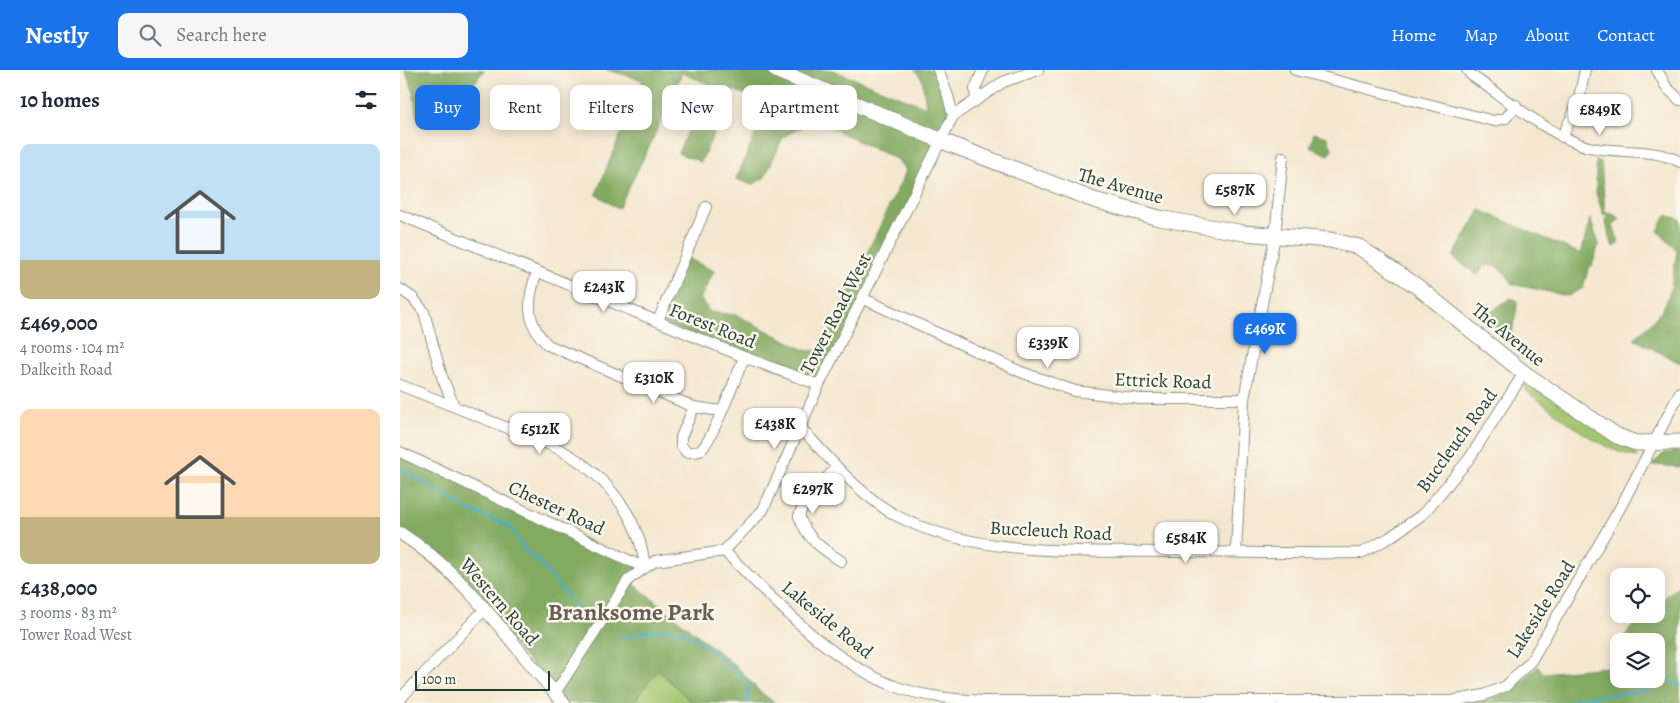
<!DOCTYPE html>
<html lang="en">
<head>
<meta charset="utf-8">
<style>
	:root { --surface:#fff; --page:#f6f6f7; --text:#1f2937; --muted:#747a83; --accent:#1a73e8 }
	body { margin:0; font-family:Alegreya,serif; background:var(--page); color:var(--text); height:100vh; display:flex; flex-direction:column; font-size:19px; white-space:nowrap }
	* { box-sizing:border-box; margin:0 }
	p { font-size:16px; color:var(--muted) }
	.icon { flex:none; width:28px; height:28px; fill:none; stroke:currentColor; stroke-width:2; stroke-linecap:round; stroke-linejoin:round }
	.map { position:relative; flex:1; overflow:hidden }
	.drawer { display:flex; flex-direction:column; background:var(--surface); width:400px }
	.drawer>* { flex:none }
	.hud { position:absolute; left:15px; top:15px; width:475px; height:45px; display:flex; gap:10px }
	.controls { position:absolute; left:1210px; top:498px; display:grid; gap:10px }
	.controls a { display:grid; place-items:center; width:55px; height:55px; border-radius:10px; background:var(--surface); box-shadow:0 2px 12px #0003; font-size:25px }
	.scale { position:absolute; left:15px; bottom:12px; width:135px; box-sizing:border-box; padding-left:5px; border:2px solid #1f3d34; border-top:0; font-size:14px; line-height:18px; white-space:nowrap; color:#1f3d34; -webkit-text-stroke:4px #fbf7ec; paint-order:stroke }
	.price { position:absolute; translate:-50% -42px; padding:0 11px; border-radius:10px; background:#fff; color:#222; font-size:16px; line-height:32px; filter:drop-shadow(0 1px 2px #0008) }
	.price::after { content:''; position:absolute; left:50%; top:30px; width:15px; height:11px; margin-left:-8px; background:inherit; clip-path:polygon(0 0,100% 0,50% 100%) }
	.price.current { background:var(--accent); color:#fff }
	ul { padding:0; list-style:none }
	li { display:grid; align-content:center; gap:10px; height:265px; padding:0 20px }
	li span { display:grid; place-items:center; height:155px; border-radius:10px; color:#555 }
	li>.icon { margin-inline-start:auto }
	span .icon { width:90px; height:90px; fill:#fffc; stroke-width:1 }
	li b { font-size:21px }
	h2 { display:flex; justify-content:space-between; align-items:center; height:60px; padding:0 20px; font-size:21px }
	.chip { padding:0 18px; border-radius:10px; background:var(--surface); box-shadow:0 2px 12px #0003; font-size:18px; line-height:45px }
	.chip.current { background:var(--accent); color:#fff }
	header { display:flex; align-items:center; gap:30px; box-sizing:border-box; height:70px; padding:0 25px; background:var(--accent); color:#fff }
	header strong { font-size:24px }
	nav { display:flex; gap:28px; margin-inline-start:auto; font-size:18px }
	.search { width:350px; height:45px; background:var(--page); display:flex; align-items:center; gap:12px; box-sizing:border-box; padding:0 18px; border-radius:10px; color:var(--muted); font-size:19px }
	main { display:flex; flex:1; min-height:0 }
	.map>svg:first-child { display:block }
	.green { fill:#a3c56d; stroke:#618150 }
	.forest { fill:#82aa60; stroke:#50744a }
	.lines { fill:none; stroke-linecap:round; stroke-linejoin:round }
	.stream { stroke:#45afc3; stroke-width:2.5 }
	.minor-casing { stroke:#8a9282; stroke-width:12 }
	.tertiary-casing { stroke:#8a9282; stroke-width:14 }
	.secondary-casing { stroke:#8a9282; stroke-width:17 }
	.minor { stroke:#fff; stroke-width:10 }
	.tertiary { stroke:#fff; stroke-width:12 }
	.secondary { stroke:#fff; stroke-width:15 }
	.labels { text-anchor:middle; stroke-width:5; stroke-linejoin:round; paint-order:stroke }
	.street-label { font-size:19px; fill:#1f3d34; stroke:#fbf7ec }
	.district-label { font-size:24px; font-weight:bold; fill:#646152; stroke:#fbf7ec }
</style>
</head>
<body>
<header>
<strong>Nestly</strong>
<div class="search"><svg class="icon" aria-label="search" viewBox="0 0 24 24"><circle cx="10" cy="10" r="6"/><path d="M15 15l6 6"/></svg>Search here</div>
<nav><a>Home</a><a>Map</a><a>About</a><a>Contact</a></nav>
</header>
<main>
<section class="drawer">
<h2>10 homes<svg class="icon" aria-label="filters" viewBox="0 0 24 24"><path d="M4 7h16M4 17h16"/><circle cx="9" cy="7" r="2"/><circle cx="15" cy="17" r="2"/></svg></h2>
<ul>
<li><span style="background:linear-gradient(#bfe0f5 75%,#c2b280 0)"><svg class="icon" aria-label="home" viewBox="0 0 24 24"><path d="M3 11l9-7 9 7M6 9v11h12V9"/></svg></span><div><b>£469,000</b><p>4 rooms · 104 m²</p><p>Dalkeith Road</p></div></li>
<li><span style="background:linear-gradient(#ffd9b3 70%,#c2b280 0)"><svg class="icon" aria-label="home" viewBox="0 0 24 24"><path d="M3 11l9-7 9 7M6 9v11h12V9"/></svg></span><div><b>£438,000</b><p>3 rooms · 83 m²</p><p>Tower Road West</p></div></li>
</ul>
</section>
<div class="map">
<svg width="1280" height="633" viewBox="0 0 1280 633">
	<rect width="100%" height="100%" fill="#fbf7ec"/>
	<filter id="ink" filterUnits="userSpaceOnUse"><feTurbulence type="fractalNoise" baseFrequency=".02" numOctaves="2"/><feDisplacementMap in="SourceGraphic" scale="10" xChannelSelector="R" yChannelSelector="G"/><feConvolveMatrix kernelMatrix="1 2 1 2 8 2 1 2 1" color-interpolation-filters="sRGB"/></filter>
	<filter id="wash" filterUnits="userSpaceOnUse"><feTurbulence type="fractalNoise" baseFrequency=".0096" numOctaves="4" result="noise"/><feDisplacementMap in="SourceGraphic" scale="20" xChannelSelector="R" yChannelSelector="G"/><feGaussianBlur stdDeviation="1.12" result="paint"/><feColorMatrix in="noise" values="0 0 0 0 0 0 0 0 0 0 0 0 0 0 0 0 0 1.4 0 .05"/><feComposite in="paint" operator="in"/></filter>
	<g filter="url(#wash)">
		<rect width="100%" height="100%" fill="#f4e7cf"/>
		<!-- green -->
		<path class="green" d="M832 108 864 116 861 131 829 124Z
			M1125 313 1230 377 1238 387C1198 381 1158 343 1125 320Z
			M258 600 293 633H233Z"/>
		<!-- forest -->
		<path class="forest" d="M5 0H84L43 56 17 48 13 20Z
			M207 0H432L526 37 522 9 515 0H538L553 46 419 315 258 251 285 187 314 201 300 229 310 242 336 245 407 281 419 280 428 266 506 101 498 90 427 56 405 55 383 67 365 107 352 115 336 109 369 33 333 20 301 92 278 83 309 14 282 3 250 75 218 139 196 124 243 10Z
			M914 63 927 67 932 78 929 85 910 77Z
			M1196 90 1201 92 1205 141 1220 148 1213 156 1219 172 1215 177 1212 175 1205 149 1209 145 1203 144 1196 123Z
			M1080 140 1181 184 1190 149 1199 174 1192 196H1189L1183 218 1168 226 1112 214C1108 204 1096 192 1084 196L1077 205 1053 187Z
			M1266 145 1280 149V293L1234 269C1272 235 1269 230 1277 181L1258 161Z
			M1111 228 1118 231 1111 268 1087 250 1088 244Z
			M1280 381V397L1252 395 1264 383Z
			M0 382 245 498 229 510 338 598 359 621 375 633H293L258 600 233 633H164L84 540 0 464Z
			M1280 514V633H1068C1098 630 1118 618 1138 596L1143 603 1208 597 1219 578V609H1256V571H1223L1230 559 1247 544H1256V535Z"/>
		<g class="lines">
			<!-- stream -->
			<path class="stream" d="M0 398 70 441 108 455 124 479 140 493 186 549
				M219 569C236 564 254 558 272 560 296 562 327 595 346 610L349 616 347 633
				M1168 633C1193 618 1243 633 1264 609L1280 615"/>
		</g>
	</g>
	<g filter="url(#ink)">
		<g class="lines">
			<defs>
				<path id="minor" d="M538 0 548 26 553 46
					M895 0 1094 51 1106 48 1116 35
					M1067 0 1071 5C1103 27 1153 68 1189 77 1219 84 1253 77 1280 92
					M1257 0 1267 18 1280 30
					M576 29 575 19 583 0
					M1162 67 1178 33 1185 0
					M0 145 344 287 419 315
					M137 202C127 229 125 254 148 275L294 337 281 367V375L286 382C291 382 297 383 301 380 313 369 337 305 344 287
					M0 219 13 228 24 242 42 307 54 336
					M462 228 621 302 675 321 740 329H844
					M258 251 306 137
					M0 315 155 377C201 400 240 444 245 498
					M294 337 321 341
					M400 357C429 388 459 425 497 446 575 487 686 481 772 482 835 482 898 484 961 483L989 468 1023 444 1069 389 1124 303
					M0 382 245 498
					M437 397 405 431 399 446C407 469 421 478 441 491
					M324 481C376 531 428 591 497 617 524 627 555 629 583 631H1052L1084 625 1106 616 1131 591 1220 438 1280 322
					M836 482 844 329 875 166 883 87
					M155 623 229 509 255 491 324 481 363 440 419 315 553 46 603 12 638 0
					M0 629 84 540"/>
				<path id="tertiary" d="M0 463C69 506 110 574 164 633"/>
				<path id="secondary" d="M376 0 542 71 694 130 759 148 844 163 930 170 959 177 1018 217 1124 303 1217 366 1236 373 1280 372"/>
			</defs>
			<!-- minor casing -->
			<use href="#minor" class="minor-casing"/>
			<!-- tertiary casing -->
			<use href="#tertiary" class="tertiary-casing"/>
			<!-- secondary casing -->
			<use href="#secondary" class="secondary-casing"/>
			<!-- minor -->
			<use href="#minor" class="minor"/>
			<!-- tertiary -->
			<use href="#tertiary" class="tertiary"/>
			<!-- secondary -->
			<use href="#secondary" class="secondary"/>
		</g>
	</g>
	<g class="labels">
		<!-- street labels -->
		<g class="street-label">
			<text transform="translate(721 115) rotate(16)" y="7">The Avenue</text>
			<text transform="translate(435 243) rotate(-63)" y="7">Tower Road West</text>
			<text transform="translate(313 255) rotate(22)" y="7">Forest Road</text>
			<text transform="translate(1109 264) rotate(39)" y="7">The Avenue</text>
			<text transform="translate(763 310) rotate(2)" y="7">Ettrick Road</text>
			<text transform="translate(1056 370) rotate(-54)" y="7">Buccleuch Road</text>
			<text transform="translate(157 437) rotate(25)" y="7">Chester Road</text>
			<text transform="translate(651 460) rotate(3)" y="7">Buccleuch Road</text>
			<text transform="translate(100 531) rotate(49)" y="7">Western Road</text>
			<text transform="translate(1140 539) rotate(-58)" y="7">Lakeside Road</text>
			<text transform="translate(428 549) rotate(39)" y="7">Lakeside Road</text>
		</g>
		<!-- district labels -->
		<g class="district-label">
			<text x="231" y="550">Branksome Park</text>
		</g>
	</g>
</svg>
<div class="controls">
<a><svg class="icon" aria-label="locate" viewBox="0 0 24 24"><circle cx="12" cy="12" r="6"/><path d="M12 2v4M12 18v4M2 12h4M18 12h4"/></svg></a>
<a><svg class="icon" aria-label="layers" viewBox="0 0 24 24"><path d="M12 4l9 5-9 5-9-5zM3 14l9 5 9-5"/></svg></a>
</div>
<div class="scale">100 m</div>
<b class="price" style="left:1200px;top:66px">£849K</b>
<b class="price" style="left:835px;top:146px">£587K</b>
<b class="price" style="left:204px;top:243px">£243K</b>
<b class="price current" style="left:865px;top:285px">£469K</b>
<b class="price" style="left:648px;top:299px">£339K</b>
<b class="price" style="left:254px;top:334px">£310K</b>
<b class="price" style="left:375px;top:380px">£438K</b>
<b class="price" style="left:140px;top:385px">£512K</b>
<b class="price" style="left:413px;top:445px">£297K</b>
<b class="price" style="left:786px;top:494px">£584K</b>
<div class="hud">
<a class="chip current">Buy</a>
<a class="chip">Rent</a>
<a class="chip">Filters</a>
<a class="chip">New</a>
<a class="chip">Apartment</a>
</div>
</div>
</main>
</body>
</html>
